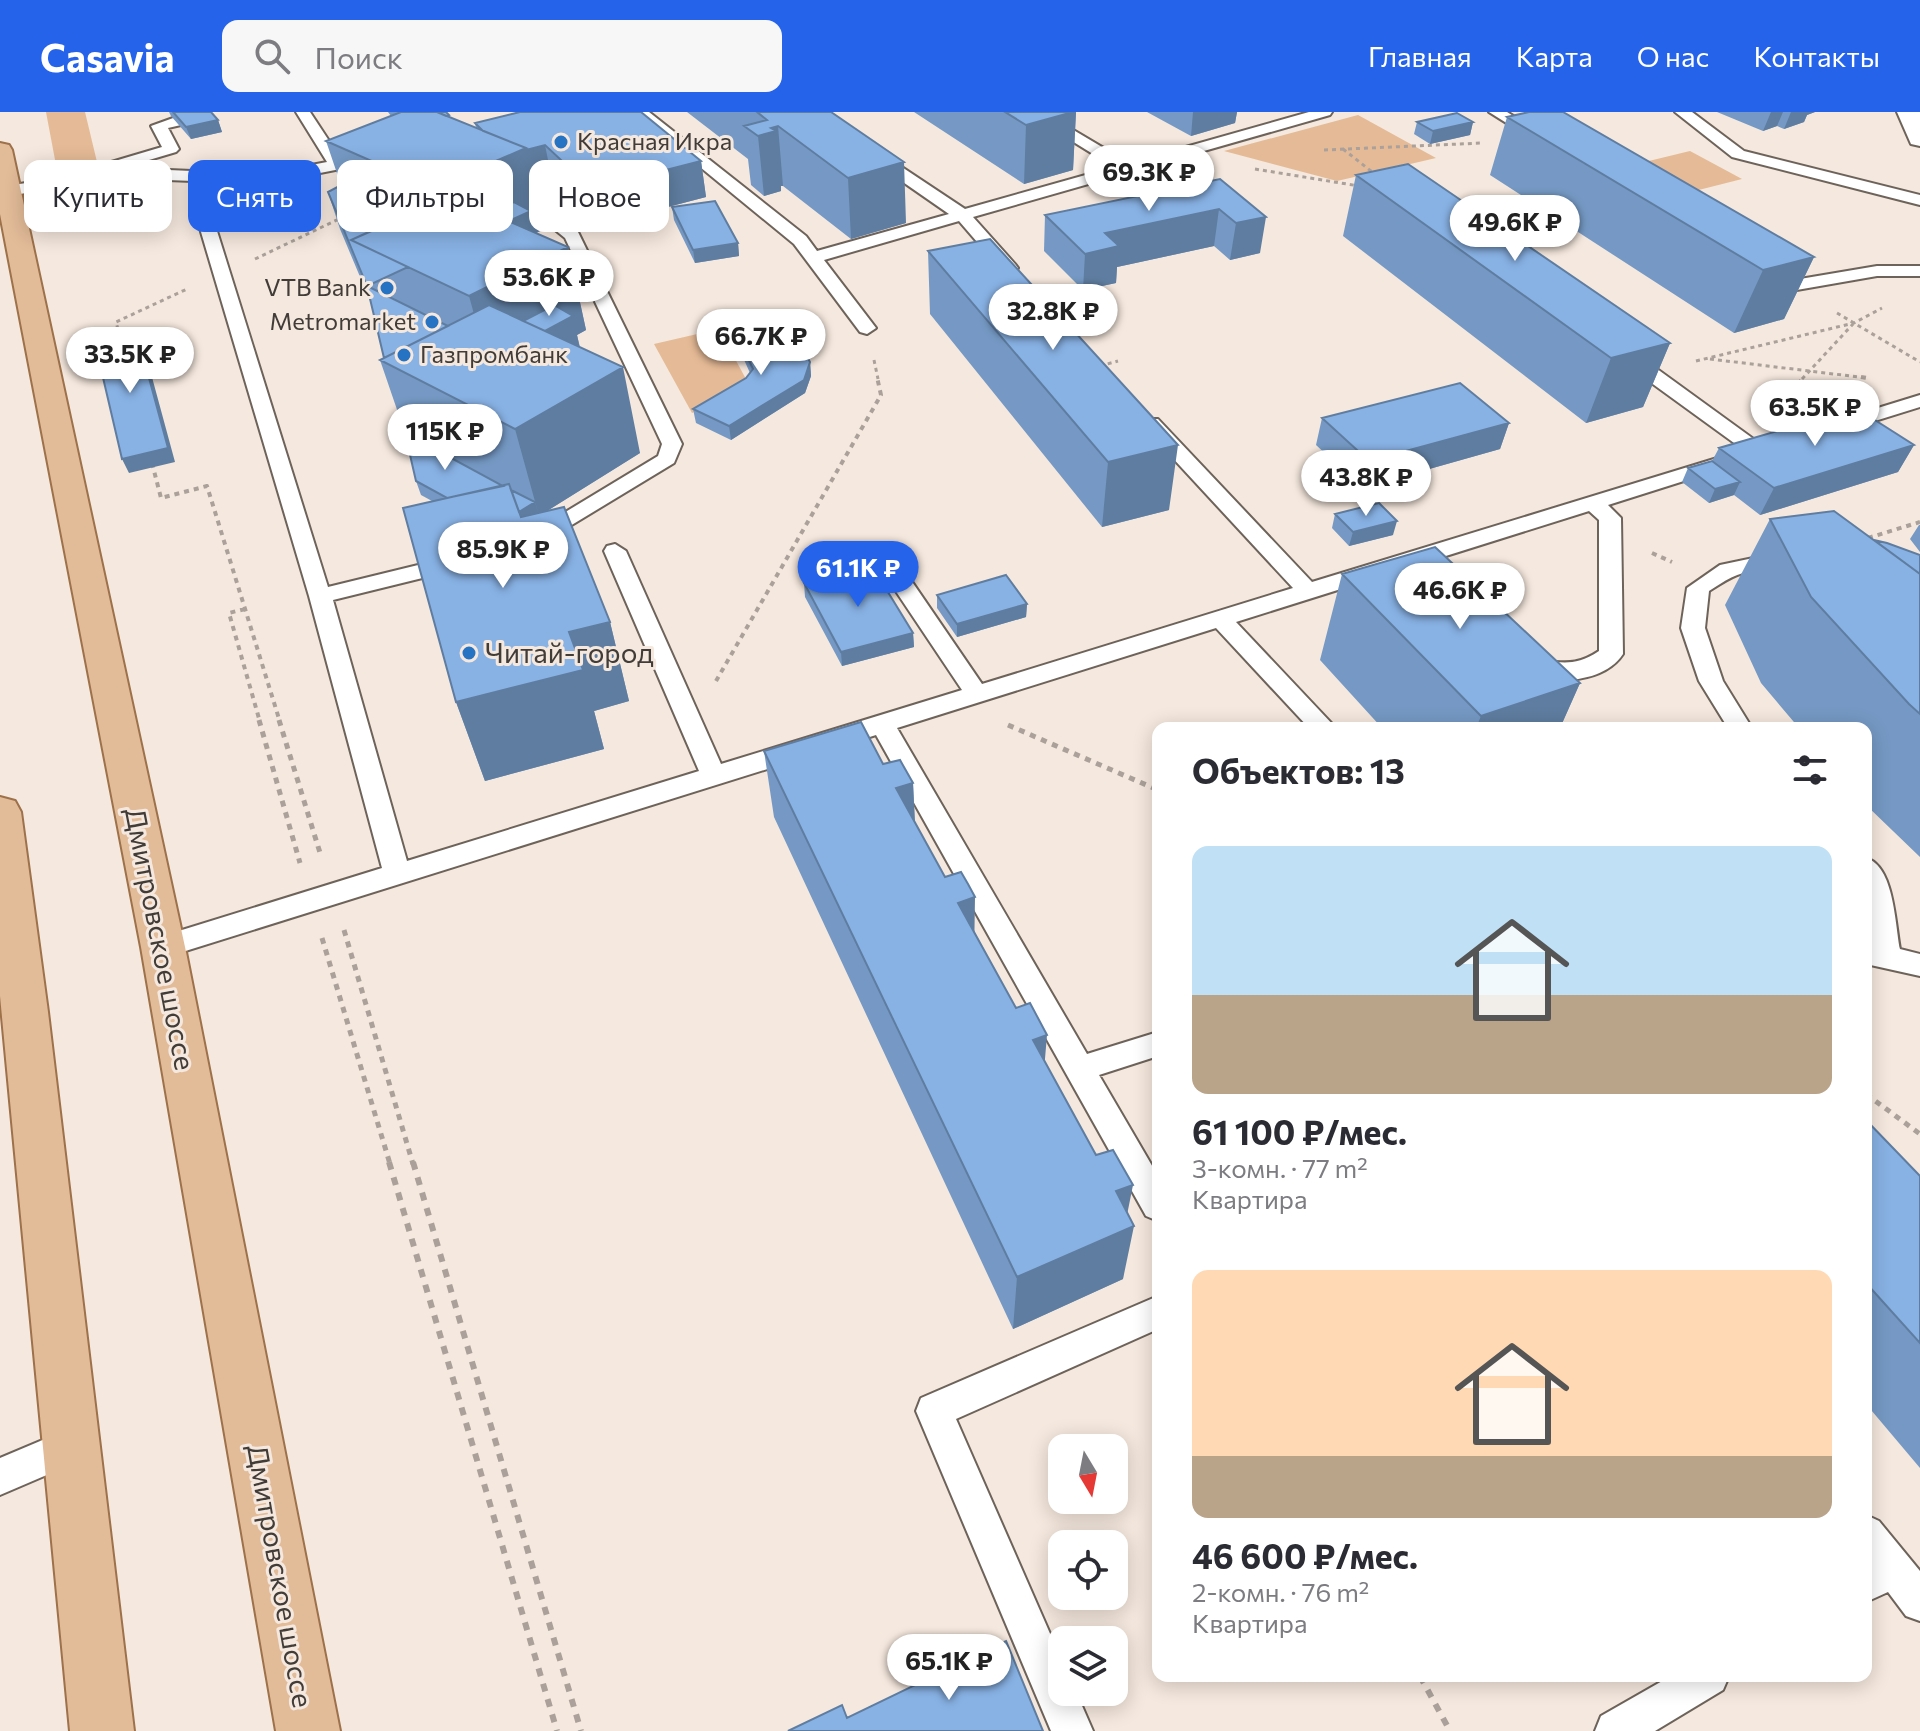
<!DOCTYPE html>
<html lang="ru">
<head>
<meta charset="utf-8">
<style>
	:root { --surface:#fff; --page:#f7f7f7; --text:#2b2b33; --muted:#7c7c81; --accent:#2563eb }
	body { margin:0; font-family:Commissioner,sans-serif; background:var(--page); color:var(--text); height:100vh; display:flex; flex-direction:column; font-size:30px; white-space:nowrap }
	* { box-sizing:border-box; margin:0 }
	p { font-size:26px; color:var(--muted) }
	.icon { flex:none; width:44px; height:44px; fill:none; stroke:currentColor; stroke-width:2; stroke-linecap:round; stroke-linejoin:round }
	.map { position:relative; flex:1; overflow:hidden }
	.drawer { position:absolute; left:1152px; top:610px; width:720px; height:960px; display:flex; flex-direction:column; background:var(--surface); border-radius:16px; box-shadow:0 4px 20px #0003 }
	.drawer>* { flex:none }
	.hud { position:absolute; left:24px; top:48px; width:760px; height:72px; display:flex; gap:16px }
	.needle { width:52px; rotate:170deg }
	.tools { position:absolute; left:1048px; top:1322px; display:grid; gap:16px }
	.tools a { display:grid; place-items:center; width:80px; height:80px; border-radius:16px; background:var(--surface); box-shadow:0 4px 20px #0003; font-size:40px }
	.price { position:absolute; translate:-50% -68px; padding:0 18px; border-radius:28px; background:#fff; color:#222; font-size:26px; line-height:52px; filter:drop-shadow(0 2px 4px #0008) }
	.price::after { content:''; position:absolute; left:50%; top:48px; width:24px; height:18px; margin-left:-12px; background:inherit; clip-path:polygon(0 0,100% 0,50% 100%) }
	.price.active { background:var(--accent); color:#fff }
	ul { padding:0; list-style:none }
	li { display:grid; align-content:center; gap:16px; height:424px; padding:0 40px }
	li span { display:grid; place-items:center; height:248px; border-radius:16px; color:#555 }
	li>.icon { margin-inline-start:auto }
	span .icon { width:144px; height:144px; fill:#fffc; stroke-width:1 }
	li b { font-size:34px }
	h2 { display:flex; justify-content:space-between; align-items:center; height:96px; padding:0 40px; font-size:34px }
	.chip { padding:0 28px; border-radius:16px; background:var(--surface); box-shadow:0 4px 20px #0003; font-size:28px; line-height:72px }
	.chip.active { background:var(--accent); color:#fff }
	header { display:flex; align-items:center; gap:48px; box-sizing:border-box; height:112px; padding:0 40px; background:var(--accent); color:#fff }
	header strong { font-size:38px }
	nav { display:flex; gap:44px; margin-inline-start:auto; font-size:28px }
	.search { width:560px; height:72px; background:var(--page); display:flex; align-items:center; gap:20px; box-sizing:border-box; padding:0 28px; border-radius:16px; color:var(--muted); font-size:30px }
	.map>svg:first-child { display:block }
	.green { fill:#e5ba96 }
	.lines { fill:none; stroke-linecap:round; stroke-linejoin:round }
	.lane-casing { stroke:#6e635a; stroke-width:4 }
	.secondary-casing { stroke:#6e635a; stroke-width:4 }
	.primary-casing { stroke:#9d714a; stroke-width:4 }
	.path-far3 { stroke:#aba19a; stroke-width:3; stroke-dasharray:4 4; stroke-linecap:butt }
	.path-far2 { stroke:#aba19a; stroke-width:4; stroke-dasharray:5 5; stroke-linecap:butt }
	.path-far1 { stroke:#aba19a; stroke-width:5; stroke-dasharray:6 6; stroke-linecap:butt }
	.path { stroke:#aba19a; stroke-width:6; stroke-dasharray:8 8; stroke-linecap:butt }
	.lane { fill:#fff; fill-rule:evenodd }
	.secondary { fill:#fff; fill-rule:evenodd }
	.primary { fill:#e2bb98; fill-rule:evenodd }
	.wall { fill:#7599c4 }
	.shaded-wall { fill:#5f7da0 }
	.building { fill:#88b2e4; stroke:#5f7da0; stroke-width:2 }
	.poi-dot { fill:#2773c3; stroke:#f5e8de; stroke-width:3 }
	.labels { text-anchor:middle; stroke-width:6; stroke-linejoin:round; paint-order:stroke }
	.far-poi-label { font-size:24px; fill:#413c38; stroke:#f5e8de; text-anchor:start }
	.poi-label { font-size:28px; fill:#413c38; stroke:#f5e8de; text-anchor:start }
	.street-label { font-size:28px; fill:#413c38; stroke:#f5e8de }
</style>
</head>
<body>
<header>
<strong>Casavia</strong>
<div class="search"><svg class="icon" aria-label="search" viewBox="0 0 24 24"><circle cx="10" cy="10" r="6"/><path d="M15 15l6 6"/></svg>Поиск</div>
<nav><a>Главная</a><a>Карта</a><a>О нас</a><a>Контакты</a></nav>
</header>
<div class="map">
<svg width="1920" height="1619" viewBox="0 0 1920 1619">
	<rect width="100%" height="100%" fill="#f5e8de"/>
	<!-- green -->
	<path class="green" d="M46 0H85L97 50 64 55 56 53Z
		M1358 3 1436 46 1337 69 1224 39Z
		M1690 39 1742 67 1671 85 1620 56Z
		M719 217 747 269 738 279 692 301 654 232Z"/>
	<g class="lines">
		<defs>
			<path id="lane" d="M296 0H310L341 47 371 41 379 46 371 51 269 71 212 103 328 475 455 444 463 446 466 451 463 456 333 488 407 749 699 659 604 439 607 434 615 432 626 439 721 652 962 578 885 463 888 458H904L982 572 1293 476 1144 315 1141 311 1144 307H1158L1312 470 1714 347 1721 345 1731 351 1728 355 1608 393 1621 406 1623 542C1604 571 1556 572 1527 564L1523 558 1527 552C1555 544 1568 560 1599 539V408L1589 399 1236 510 1336 616H1309L1216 516 897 616 1087 942 1158 920V944L1099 963 1158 1064V1109L1146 1104 876 623 163 846 153 843 149 835 153 827 382 756 309 484 196 103 200 94 244 71 116 66 8 84 0 79 8 74 109 57 106 54 108 51 162 35 151 14 176 5 184 10 181 13 168 16 179 37 176 40 122 56 264 62 327 50Z
				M633 0H649L806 124 817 139 949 102 802 0H819L965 97 1114 55 1025 0H1043L1129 51 1309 0H1332L1330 3 973 105 1015 152 1018 156 1015 160H1003L959 109 824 148 876 216 867 222 860 220 794 132Z
				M1489 0H1507L1548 26 1540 31 1535 29Z
				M1675 0H1692L1744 39 1920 83V93L1732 45Z
				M508 82 561 105 578 120 682 332 674 351 537 434 529 432 526 427 529 422 658 344 662 332 565 126 549 113 502 90V84Z
				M1877 154H1920V164H1877L1791 179 1760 161 1769 156 1794 168Z
				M1624 236 1631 238 1766 336 1769 340 1766 344H1752L1617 246 1615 242Z
				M1920 283V295L1833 322 1823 316 1826 312Z
				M1758 445 1790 453 1793 458 1790 463C1780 465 1774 462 1764 460 1743 456 1726 468 1709 479L1705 516 1723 569 1752 616H1728L1699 569 1681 516 1687 476 1720 453Z
				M1866 746C1894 754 1895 811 1900 837L1920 842V864L1866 852V830L1871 831 1866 804Z
				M1158 1184V1217L956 1307 1062 1549V1580H1076L1093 1619H1051L916 1299 921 1286Z
				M71 1316 84 1321 89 1334 84 1347 0 1383V1346Z
				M1866 1403 1879 1409 1920 1459V1509L1906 1504 1888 1480 1866 1490Z
				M1671 1564H1729L1723 1578 1655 1619H1595L1601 1604Z"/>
			<path id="secondary" d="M1897 0H1920V34L1911 32Z"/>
			<path id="primary" d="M0 31 9 33 12 38 185 835 340 1619H276L141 835 0 102Z
				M0 685 15 689 21 700 48 900 134 1619H70L0 884Z"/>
		</defs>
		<!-- lane casing -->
		<use href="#lane" class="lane-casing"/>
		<!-- secondary casing -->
		<use href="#secondary" class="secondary-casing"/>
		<!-- primary casing -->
		<use href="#primary" class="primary-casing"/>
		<!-- path-far3 -->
		<path class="path-far3" d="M1343 37 1376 63
			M1324 38 1482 31
			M1255 57 1359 74
			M255 147 343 105
			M1837 201 1920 250
			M120 225 116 210 187 177
			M1710 247 1867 266
			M874 248 878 267
			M1696 249 1854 211 1882 196
			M1100 254 1118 249
			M1802 267 1853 212"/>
		<!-- path-far2 -->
		<path class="path-far2" d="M1861 265 1867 266
			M1778 307 1803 265
			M152 351 161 386 207 374 280 610
			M1868 426 1920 410
			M1652 441 1672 450
			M245 497 229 501 260 610
			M716 569 881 283 877 265"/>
		<!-- path-far1 -->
		<path class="path-far1" d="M259 608 300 751
			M279 608 321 744
			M1008 613 1158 678
			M344 818 413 1052
			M322 826 390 1052
			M1866 982 1920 1022"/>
		<!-- path -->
		<path class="path" d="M389 1050 557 1619
			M413 1050 581 1619
			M1420 1564 1450 1619"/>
		<!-- lane -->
		<use href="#lane" class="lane"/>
		<!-- secondary -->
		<use href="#secondary" class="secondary"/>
		<!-- primary -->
		<use href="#primary" class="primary"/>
	</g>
	<!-- wall -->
	<path class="wall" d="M169 0H211L218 8 222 20 191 27 171 4Z
		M388 0H446L450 5 476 16 475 11 701 49 706 85 599 113 552 68 534 73 544 117 536 121 568 135 586 218 577 223 580 235 640 341 547 399 610 510 629 589 594 599 604 637 485 669 456 590 432 389 421 383 416 369 405 321 380 248 384 246 371 191 340 117 328 80 341 73 326 29 391 4Z
		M687 0H831L906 111 851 127 783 74H781V79L764 84 751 73 748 47Z
		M914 0H1076L1073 58 1024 72Z
		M1147 0H1237L1235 11 1191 24Z
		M1717 0H1815L1807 3 1804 10 1784 17 1777 14 1763 19Z
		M1507 5 1814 145 1784 207 1734 221 1490 63Z
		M1417 10H1473L1470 23 1430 32 1414 22Z
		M1356 63 1670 231 1643 295 1586 311 1343 124Z
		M1220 67 1260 141 1230 148 1214 134 1117 155 1116 171 1083 178 1044 139 1045 103Z
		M672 95 738 131 739 144 695 151 674 108Z
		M928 139 1169 398 1102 415 930 202Z
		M739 228 810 250 811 264 805 281 731 328 696 311 693 297 746 266 750 261 741 241Z
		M1843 299 1914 333 1898 360 1760 403 1734 383 1709 391 1682 370 1688 356 1712 349 1719 336 1839 307Z
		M1322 306 1509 311 1500 337 1362 376 1316 333Z
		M1335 402 1393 423 1349 434 1332 416Z
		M1770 407 1874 428 1920 443V745L1866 693V616H1799L1761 571 1725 493Z
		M1919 413H1920V440L1910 427Z
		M1342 462 1580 571 1560 616H1382L1320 548Z
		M804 471 913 521 914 535 842 554 805 485Z
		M937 483 1027 492 1026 505 957 525 937 496Z
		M764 639 883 652 913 671 915 710 1127 1101 1123 1167 1013 1217 774 705Z
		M1866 1008 1920 1064V1356L1866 1292Z"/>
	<!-- shaded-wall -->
	<path class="shaded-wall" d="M1073 0H1076L1073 58 1024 72 1026 13Z
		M1193 0H1237L1235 11 1191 24Z
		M1771 0H1783L1777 14 1763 19Z
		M1791 0H1815L1807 3 1804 10 1784 17Z
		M218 8 222 20 191 27 186 15Z
		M1473 10 1470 23 1430 32 1433 19Z
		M778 14 783 74H781V79L764 84 758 24 771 16Z
		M545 33 552 68 534 73 544 117 536 121 450 136 433 76 526 36Z
		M701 49 706 85 599 113 592 77Z
		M904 50 906 111 851 127 848 66Z
		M1219 97 1214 134 1117 155 1116 171 1083 178 1085 142 1105 121Z
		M1266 105 1260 141 1230 148 1236 111Z
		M738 131 739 144 695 151 693 138Z
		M568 135 586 218 577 223 581 242 487 249 469 184Z
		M1814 145 1784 207 1734 221 1763 158Z
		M136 218 143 232 175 350 129 361 122 347Z
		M1670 231 1643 295 1586 311 1611 246Z
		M810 250 811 264 805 281 731 328 729 314Z
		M623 255 640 341 539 404 515 317Z
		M1509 311 1500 337 1362 376 1369 349Z
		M1178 333 1169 398 1102 415 1108 350Z
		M1914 333 1898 360 1760 403 1774 376Z
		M1740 370 1734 383 1709 391 1715 377Z
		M535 390 539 404 496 413Z
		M1397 409 1393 423 1349 434 1353 420Z
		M1027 492 1026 505 957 525V512Z
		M610 510 629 589 594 599 604 637 485 669 456 590 569 520Z
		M913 521 914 535 842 554 841 540Z
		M1580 571 1560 616H1476L1481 604Z
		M913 671 916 736 896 676Z
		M975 785 974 848 958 791Z
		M1047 923 1042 982 1033 928Z
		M1133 1073 1124 1118 1134 1114 1123 1167 1013 1217 1017 1165 1116 1079Z"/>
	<!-- building -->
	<path class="building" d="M173 0H211L218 8 186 15Z
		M401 0H437L526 36 433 76 326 29Z
		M437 0H446L449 3 446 4Z
		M520 0H641L701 49 592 77 545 33 526 38V36L483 19 475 11Z
		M757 0H831L904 50 848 66 778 14 771 16 776 19 758 24 744 14 767 8Z
		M1005 0H1073L1026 13Z
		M1529 0H1563L1814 145 1763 158 1507 5Z
		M1457 1 1473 10 1433 19 1417 10Z
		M1408 52 1670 231 1611 246 1356 63Z
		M1220 67 1266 105 1236 111 1219 97 1105 121 1119 134 1085 142 1045 103Z
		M341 73 406 103 351 128 408 155 367 174 448 214 384 246 367 174 328 80Z
		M451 84 568 135 469 184 351 128Z
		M715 89 738 131 693 138 672 95Z
		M514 90 531 99 509 109 491 101Z
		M990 127 1178 333 1108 350 928 139Z
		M489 193 623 255 515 317 380 248Z
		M554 193 573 204 545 219 523 209Z
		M136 218 168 336 122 347 94 227Z
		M793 218 810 250 804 268 729 314 693 297 746 266 753 257 739 228Z
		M1460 271 1509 311 1369 349 1322 306Z
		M1856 296 1914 333 1774 376 1719 336 1832 303 1843 310 1854 306 1843 299Z
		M405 321 503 374 447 386 416 369Z
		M1712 349 1740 370 1715 377 1688 356Z
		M509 372 521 405 564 395 610 510 569 520 583 558 456 590 403 396Z
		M511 378 535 390 519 400Z
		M1379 391 1397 409 1353 420 1335 402Z
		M1834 399 1920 462V602L1909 592 1811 485 1770 407Z
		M1874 428 1887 431 1920 443V462Z
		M1435 435 1580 571 1481 604 1342 462Z
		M872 454 913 521 841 540 804 471Z
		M1006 463 1027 492 957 512 937 483Z
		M861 610 883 652 900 648 913 671 896 676 945 765 961 760 968 772 975 785 958 791 1016 896 1030 891 1047 923 1033 928 1096 1043 1113 1038 1133 1073 1116 1079 1134 1114 1017 1165 764 639Z
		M1866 1008 1920 1064V1231L1866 1171Z
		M1006 1529 1043 1619H788L842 1593 847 1606Z"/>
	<!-- markers -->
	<g class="poi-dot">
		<circle cx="561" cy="30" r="8"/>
		<circle cx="387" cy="176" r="8"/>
		<circle cx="432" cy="210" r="8"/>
		<circle cx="404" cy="243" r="8"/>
		<circle cx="469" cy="541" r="8"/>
	</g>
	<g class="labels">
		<!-- far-poi labels -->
		<g class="far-poi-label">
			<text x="577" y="38">Красная Икра</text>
			<text x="371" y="184" text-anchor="end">VTB Bank</text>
			<text x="416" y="218" text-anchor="end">Metromarket</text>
			<text x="420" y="251">Газпромбанк</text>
		</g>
		<!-- poi labels -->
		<g class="poi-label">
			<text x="485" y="551">Читай-город</text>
		</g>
		<!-- street labels -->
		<g class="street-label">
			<text transform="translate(160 827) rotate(79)" y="10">Дмитровское шоссе</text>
			<text transform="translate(280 1464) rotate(80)" y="10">Дмитровское шоссе</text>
		</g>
	</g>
</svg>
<div class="tools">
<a><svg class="needle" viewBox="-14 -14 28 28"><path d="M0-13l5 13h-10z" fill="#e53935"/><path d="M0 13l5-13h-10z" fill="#7c7c81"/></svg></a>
<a><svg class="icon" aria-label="locate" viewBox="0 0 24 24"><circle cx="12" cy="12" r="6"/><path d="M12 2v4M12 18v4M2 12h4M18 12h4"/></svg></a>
<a><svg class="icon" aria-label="layers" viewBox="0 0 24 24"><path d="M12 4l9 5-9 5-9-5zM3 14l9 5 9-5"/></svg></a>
</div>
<b class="price" style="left:1149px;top:101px">69.3K ₽</b>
<b class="price" style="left:1515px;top:151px">49.6K ₽</b>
<b class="price" style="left:549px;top:206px">53.6K ₽</b>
<b class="price" style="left:1053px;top:240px">32.8K ₽</b>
<b class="price" style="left:761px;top:265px">66.7K ₽</b>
<b class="price" style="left:130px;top:283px">33.5K ₽</b>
<b class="price" style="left:1815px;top:336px">63.5K ₽</b>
<b class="price" style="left:445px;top:360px">115K ₽</b>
<b class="price" style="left:1366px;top:406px">43.8K ₽</b>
<b class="price" style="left:503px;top:478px">85.9K ₽</b>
<b class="price active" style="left:858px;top:497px">61.1K ₽</b>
<b class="price" style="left:1460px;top:519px">46.6K ₽</b>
<b class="price" style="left:949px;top:1590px">65.1K ₽</b>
<div class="hud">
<a class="chip">Купить</a>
<a class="chip active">Снять</a>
<a class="chip">Фильтры</a>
<a class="chip">Новое</a>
</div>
<section class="drawer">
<h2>Объектов: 13<svg class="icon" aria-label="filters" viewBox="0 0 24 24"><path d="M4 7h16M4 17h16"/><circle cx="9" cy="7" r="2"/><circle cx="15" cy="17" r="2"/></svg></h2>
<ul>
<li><span style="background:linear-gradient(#bfe0f5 60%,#b9a48a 0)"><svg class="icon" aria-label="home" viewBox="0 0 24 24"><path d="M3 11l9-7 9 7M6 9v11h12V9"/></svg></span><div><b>61 100 ₽/мес.</b><p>3-комн. · 77 m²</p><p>Квартира</p></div></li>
<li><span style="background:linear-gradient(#ffd9b3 75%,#b9a48a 0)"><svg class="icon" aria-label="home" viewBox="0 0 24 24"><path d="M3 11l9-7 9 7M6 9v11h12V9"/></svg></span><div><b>46 600 ₽/мес.</b><p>2-комн. · 76 m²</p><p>Квартира</p></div></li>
</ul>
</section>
</div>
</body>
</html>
